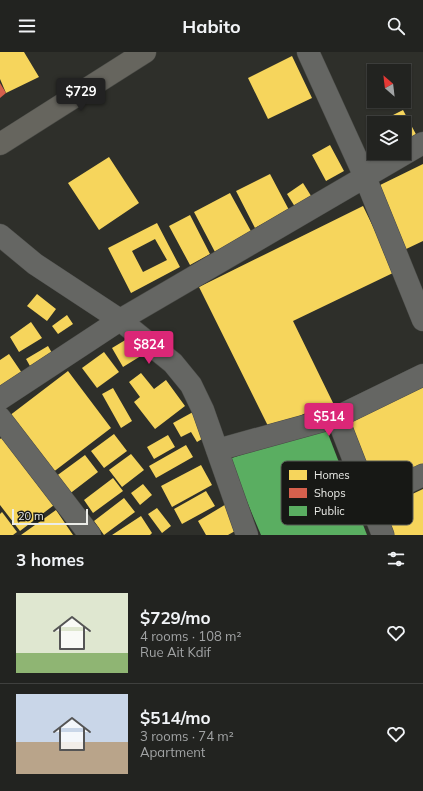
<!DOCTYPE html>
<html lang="en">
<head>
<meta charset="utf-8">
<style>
	:root { --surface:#222320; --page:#2e2f2d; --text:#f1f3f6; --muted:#a2a4a5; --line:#3f403e; --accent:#db2777 }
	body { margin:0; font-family:Mulish,sans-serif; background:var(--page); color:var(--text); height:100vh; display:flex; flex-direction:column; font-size:15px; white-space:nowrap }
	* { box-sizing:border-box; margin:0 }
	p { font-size:13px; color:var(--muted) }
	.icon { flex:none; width:22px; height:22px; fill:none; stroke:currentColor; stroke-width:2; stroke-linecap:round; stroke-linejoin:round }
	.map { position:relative; height:483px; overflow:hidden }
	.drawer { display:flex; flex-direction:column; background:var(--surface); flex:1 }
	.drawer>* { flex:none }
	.needle { width:26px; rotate:332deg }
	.tools { position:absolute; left:367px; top:12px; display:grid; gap:8px }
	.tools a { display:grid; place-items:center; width:44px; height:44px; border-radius:0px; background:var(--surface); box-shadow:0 1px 3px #0004,0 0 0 1px var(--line); font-size:20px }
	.scale { position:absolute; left:12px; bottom:10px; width:76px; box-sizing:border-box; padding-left:4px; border:2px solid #ebece8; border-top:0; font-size:11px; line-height:14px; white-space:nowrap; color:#ebece8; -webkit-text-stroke:3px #171815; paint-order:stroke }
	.price { position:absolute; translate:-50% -34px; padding:0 9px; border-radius:4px; background:var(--accent); color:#fff; font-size:13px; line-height:26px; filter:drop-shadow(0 1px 2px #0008) }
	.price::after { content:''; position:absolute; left:50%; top:24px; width:12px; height:9px; margin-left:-6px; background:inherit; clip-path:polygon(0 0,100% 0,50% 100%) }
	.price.selected { background:#222; color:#fff }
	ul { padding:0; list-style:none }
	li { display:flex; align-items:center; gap:12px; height:100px; padding:0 16px }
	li+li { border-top:1px solid var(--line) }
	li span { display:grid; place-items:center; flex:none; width:112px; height:80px; border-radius:0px; color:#555 }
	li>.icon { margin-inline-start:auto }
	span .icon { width:48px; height:48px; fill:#fffc; stroke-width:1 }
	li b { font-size:17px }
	h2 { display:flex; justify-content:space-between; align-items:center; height:48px; padding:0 16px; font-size:17px }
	header { display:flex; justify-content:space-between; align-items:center; height:52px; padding:0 16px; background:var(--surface); font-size:18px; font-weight:700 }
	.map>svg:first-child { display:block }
	.homes { fill:#f6d55c; fill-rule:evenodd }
	.shops { fill:#d6604d }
	.public { fill:#5aae61 }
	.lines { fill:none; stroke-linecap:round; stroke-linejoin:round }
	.street-casing { stroke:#494a46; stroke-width:23 }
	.secondary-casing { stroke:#494a46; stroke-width:23 }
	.street { stroke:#656663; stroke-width:22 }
	.secondary { stroke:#66655e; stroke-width:22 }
	.key { fill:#171815; stroke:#575854; stroke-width:1 }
	.key-label { font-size:11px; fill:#ebece8 }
</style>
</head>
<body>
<header><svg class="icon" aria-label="menu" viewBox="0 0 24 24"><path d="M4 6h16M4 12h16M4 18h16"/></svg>Habito<svg class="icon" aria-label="search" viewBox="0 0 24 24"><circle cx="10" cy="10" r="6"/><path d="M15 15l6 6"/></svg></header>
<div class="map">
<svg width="423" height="483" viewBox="0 0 423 483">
	<rect width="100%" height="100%" fill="#2e2f2a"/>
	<!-- homes -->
	<path class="homes" d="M0 0H24L39 25 6 41 0 27Z
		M292 4 312 46 268 67 248 26Z
		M403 58 418 86 404 94V71H392L389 65Z
		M330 93 344 119 326 129 312 103Z
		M374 97V101H390L373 110 368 100Z
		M109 105 139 151 99 178 68 131Z
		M423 112V189L404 198 374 136Z
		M270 122 289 158 255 176 236 139Z
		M303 131 313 147 297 158 287 142Z
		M230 141 252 181 215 200 194 160Z
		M363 154 395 220 293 269 336 357 313 368 308 360 270 378 199 235Z
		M190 163 210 202 190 213 169 174Z
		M157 171 180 215 131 241 108 196ZM155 187 167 208 143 220 132 199Z
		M37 242 56 257 47 269 27 254Z
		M67 263 73 272 58 282 52 274Z
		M31 270 42 286 19 300 10 285Z
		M132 284 144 302 123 315 112 296Z
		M48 294 52 301 30 314 26 307Z
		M104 300 119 320 97 336 82 316Z
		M9 302 24 324 0 340V308Z
		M68 319 111 376 52 421 9 364Z
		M141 321 154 337 166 328 185 354 155 377 134 350 140 345 129 330Z
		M423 335V417L376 438 346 368Z
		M113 336 132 369 121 376 102 342Z
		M193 360 207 384 197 390 191 380 181 385 173 371Z
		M114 382 127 399 104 416 91 399Z
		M168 383 175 395 154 407 147 395Z
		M3 385 54 453 20 479 0 453V387Z
		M186 393 193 405 156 426 149 414Z
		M131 402 144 418 122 435 109 418Z
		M85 403 98 420 68 443 55 425Z
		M201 413 212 433 172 455 161 434Z
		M113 426 123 439 93 461 84 448Z
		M143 432 152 443 140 453 131 441Z
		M423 437V483H389L378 458Z
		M206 439 215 454 182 472 174 457Z
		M124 446 135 460 104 483 94 469Z
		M228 451 242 475 228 483H206L198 469Z
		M157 456 171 474 162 481 148 462Z
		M56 458 73 483H21Z
		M2 460 17 480 13 483H0V462Z
		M141 464 152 481 150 483H112Z"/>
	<!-- shops -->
	<path class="shops" d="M0 31 6 41 0 46Z"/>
	<!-- public -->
	<path class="public" d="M325 374 367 483H261L229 407Z"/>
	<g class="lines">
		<defs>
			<path id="street" d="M308 0 365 125 423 268
				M0 183 35 212 120 268 173 311 191 333 203 358 247 483
				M0 347 120 268 423 91
				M337 365 383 483
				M0 366 90 483
				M217 398 337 365 423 323
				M369 449 423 423"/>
			<path id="secondary" d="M0 92 145 0"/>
		</defs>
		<!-- street casing -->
		<use href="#street" class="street-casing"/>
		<!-- secondary casing -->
		<use href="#secondary" class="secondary-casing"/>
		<!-- street -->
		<use href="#street" class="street"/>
		<!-- secondary -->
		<use href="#secondary" class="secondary"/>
	</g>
	<!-- legend -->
	<rect x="281" y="409" width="132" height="64" rx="6" class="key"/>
	<rect x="289" y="418" width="18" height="10" fill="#f6d55c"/>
	<rect x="289" y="436" width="18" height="10" fill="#d6604d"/>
	<rect x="289" y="454" width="18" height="10" fill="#5aae61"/>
	<g class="key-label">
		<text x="314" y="427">Homes</text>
		<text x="314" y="445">Shops</text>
		<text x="314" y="463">Public</text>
	</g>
</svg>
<div class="tools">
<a><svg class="needle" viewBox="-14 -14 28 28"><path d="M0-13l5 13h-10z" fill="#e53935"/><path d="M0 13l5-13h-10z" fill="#a2a4a5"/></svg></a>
<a><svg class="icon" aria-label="layers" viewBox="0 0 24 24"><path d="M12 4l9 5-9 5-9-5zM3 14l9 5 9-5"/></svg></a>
</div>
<div class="scale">20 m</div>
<b class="price selected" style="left:81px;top:60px">$729</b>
<b class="price" style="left:149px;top:313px">$824</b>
<b class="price" style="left:329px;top:385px">$514</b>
</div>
<section class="drawer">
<h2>3 homes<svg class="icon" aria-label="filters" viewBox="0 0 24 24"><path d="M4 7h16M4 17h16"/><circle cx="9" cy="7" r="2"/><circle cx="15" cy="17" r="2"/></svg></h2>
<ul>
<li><span style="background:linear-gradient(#dfe7d0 75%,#8fb573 0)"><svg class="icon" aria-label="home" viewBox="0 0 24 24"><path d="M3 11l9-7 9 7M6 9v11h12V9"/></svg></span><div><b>$729/mo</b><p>4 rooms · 108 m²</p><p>Rue Ait Kdif</p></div><svg class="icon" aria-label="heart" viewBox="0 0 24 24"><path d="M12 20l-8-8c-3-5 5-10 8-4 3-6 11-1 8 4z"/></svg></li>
<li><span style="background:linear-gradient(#c9d6e8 60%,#b9a48a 0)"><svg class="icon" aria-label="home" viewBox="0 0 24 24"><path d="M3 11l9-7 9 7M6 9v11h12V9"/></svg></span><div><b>$514/mo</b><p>3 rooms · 74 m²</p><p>Apartment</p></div><svg class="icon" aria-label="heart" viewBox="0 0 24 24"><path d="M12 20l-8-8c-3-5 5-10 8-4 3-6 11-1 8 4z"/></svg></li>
</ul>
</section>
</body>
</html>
